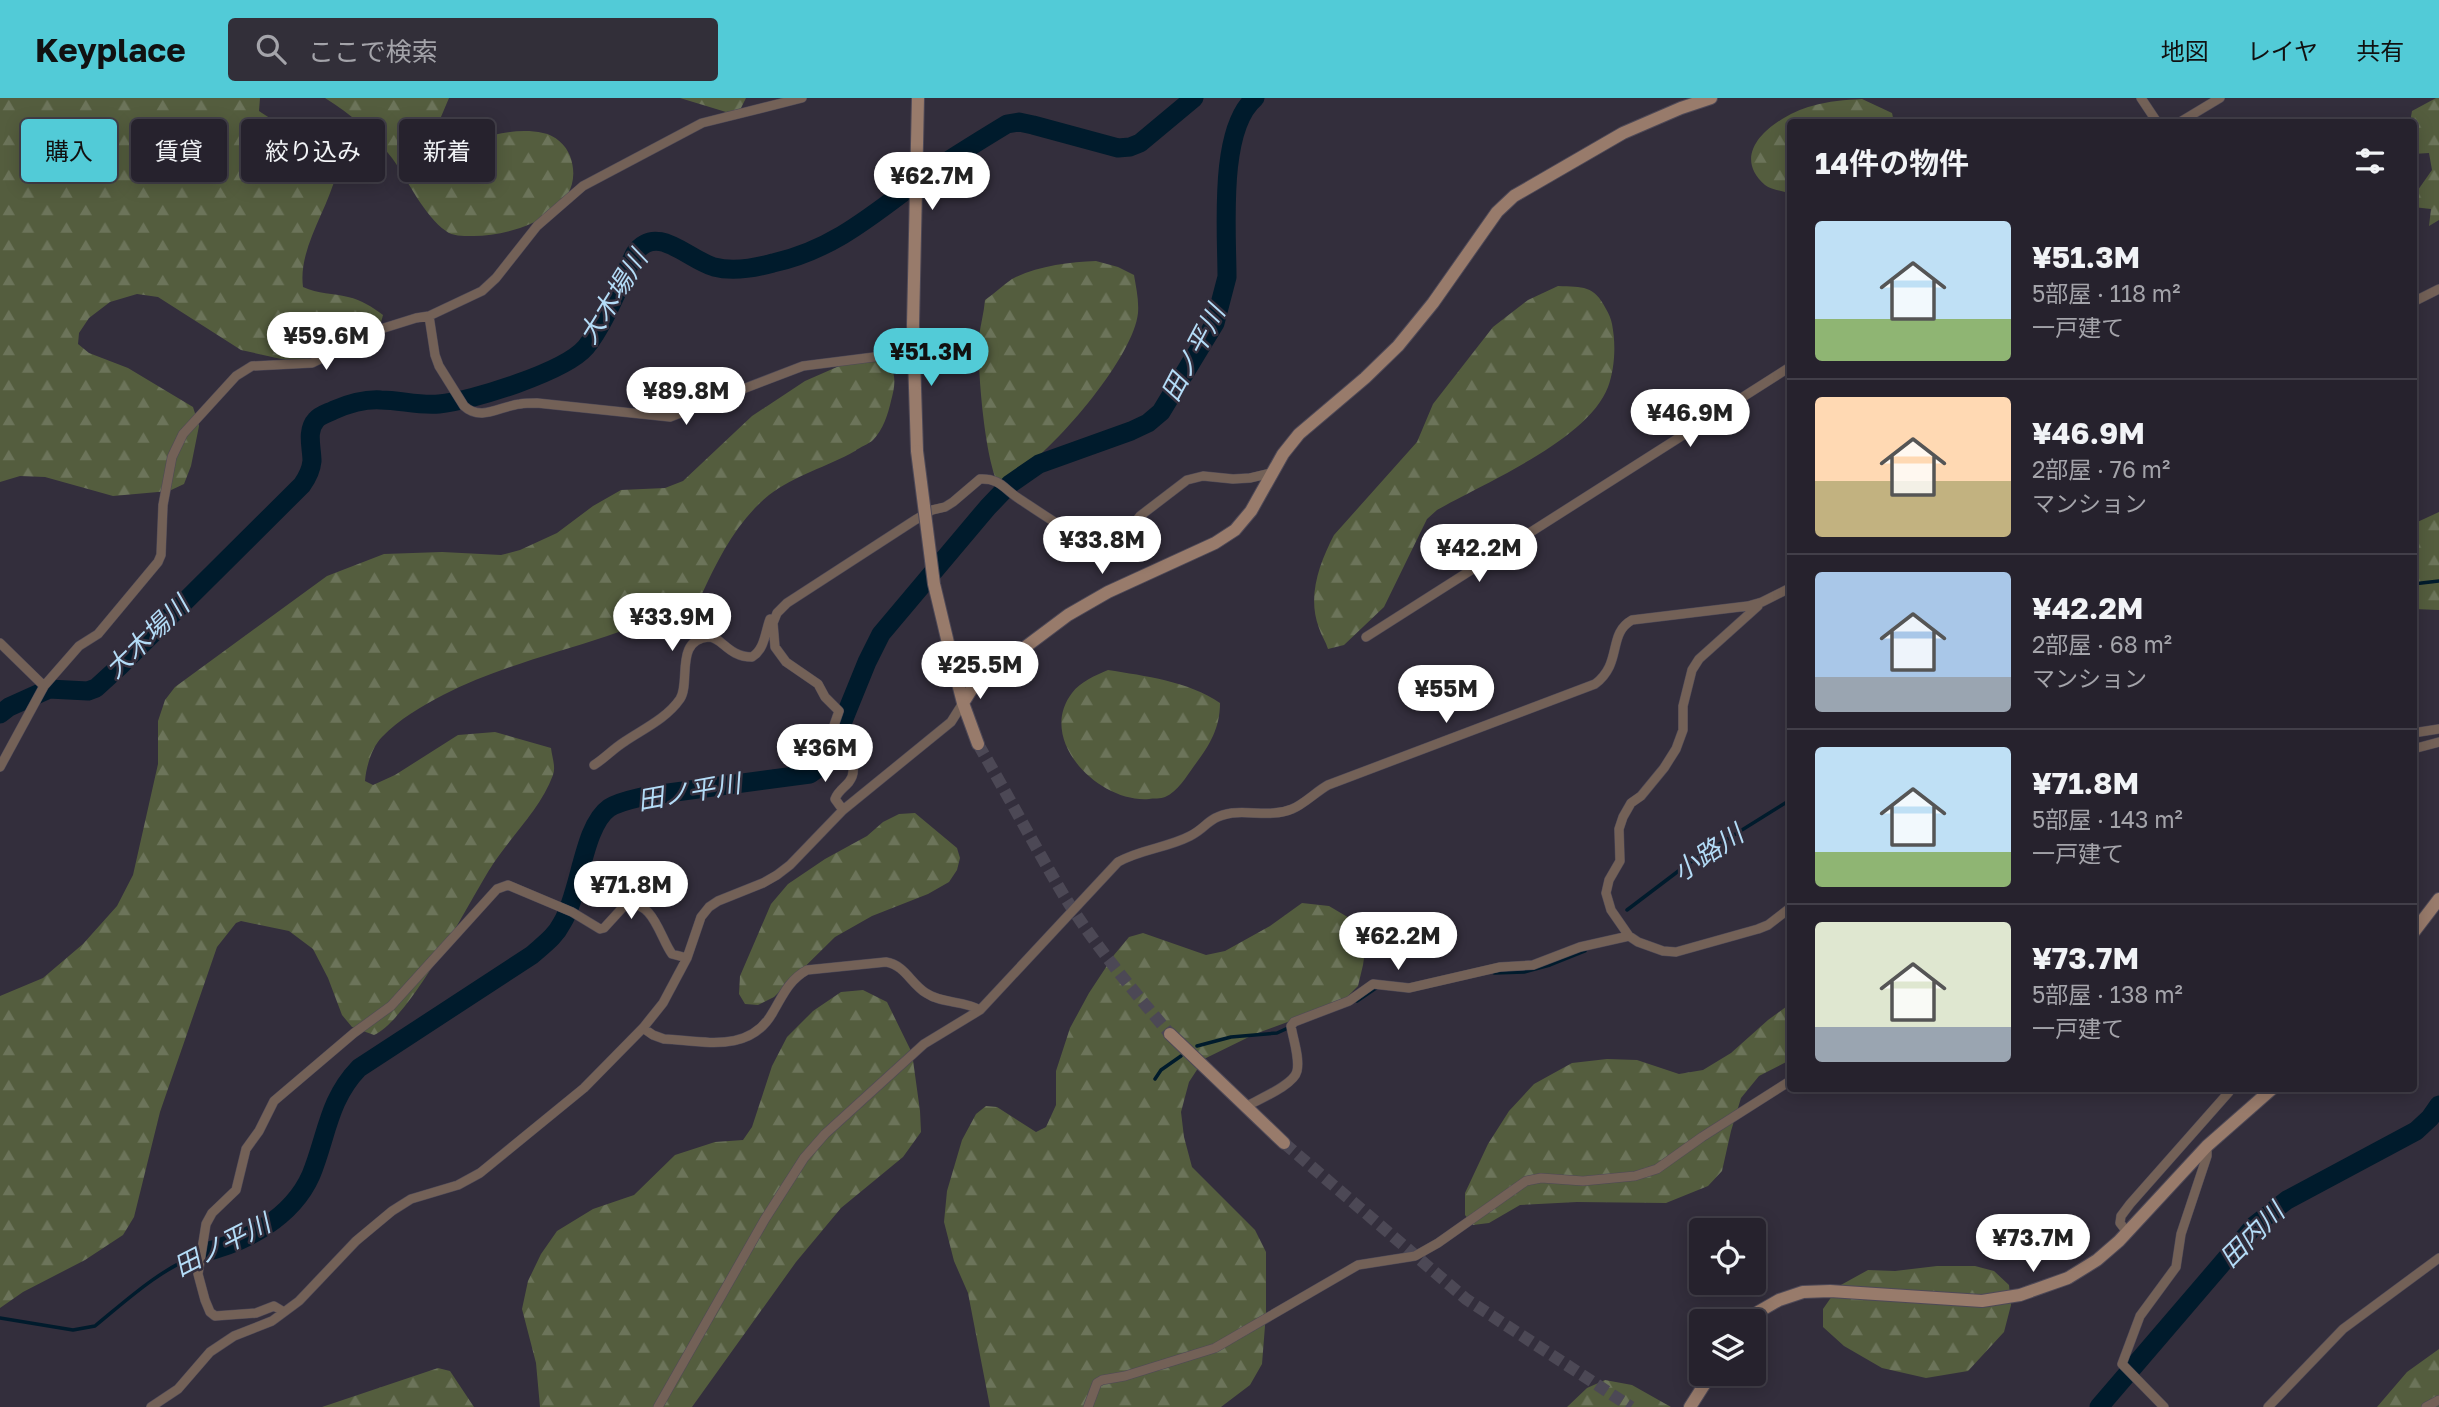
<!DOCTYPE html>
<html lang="ja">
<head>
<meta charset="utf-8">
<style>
	:root { --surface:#26222d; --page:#322f39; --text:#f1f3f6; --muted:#a4a4aa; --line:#423f49; --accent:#52cbd7 }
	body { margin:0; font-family:"Golos Text","Noto Sans JP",sans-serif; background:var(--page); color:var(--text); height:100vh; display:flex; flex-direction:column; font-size:26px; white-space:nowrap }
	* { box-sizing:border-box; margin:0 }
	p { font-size:23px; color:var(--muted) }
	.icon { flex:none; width:38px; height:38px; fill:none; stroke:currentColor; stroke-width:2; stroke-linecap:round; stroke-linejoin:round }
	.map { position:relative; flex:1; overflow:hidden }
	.details { position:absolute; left:1787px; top:21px; width:630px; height:973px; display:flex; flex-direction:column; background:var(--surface); border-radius:7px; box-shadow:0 4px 18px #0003,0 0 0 2px var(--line) }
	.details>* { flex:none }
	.guide { position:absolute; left:21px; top:21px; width:665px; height:63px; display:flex; gap:14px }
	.fabs { position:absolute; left:1689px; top:1120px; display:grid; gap:14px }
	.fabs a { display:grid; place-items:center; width:77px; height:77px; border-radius:7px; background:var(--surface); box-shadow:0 4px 18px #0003,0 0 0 2px var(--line); font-size:35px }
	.price { position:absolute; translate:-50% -60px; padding:0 16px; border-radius:24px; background:#fff; color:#222; font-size:23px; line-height:46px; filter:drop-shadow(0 2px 4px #0008) }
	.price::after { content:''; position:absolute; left:50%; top:42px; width:21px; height:16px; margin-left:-10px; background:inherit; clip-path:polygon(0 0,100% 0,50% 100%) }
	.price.selected { background:var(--accent); color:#111 }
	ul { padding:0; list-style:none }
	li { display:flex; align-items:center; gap:21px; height:175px; padding:0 28px }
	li+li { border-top:2px solid var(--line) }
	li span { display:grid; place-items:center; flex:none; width:196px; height:140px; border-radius:7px; color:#555 }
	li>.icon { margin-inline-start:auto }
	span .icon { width:84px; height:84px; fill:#fffc; stroke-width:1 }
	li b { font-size:30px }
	h2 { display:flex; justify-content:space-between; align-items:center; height:84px; padding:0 28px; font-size:30px }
	.tag { padding:0 24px; border-radius:7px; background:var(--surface); box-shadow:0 4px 18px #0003,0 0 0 2px var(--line); font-size:24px; line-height:63px }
	.tag.selected { background:var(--accent); color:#111 }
	header { display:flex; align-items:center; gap:42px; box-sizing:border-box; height:98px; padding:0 35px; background:var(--accent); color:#111 }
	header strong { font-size:33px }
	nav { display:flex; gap:38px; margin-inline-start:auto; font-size:24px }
	.search { width:490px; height:63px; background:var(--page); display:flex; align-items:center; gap:18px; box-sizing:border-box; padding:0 24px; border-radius:7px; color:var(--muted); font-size:26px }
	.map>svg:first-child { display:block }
	.forest { fill:url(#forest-firs) }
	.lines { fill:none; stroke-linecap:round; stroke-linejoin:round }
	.stream { stroke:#001b2c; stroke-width:3.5 }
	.river { stroke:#001b2c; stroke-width:19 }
	.secondary-tunnel { stroke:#4c4855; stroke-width:12; stroke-dasharray:12 6; stroke-linecap:butt }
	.street-casing { stroke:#4e4957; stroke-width:10 }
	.secondary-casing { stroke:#4e4957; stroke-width:14 }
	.street { stroke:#736157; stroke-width:9 }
	.secondary { stroke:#987b6b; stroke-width:12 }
	.secondary-bridge-casing { stroke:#4e4957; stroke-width:14; stroke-linecap:butt }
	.secondary-bridge { stroke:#987b6b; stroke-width:12 }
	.labels { text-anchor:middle; stroke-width:5; stroke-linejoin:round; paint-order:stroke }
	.water-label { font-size:26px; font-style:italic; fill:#b4dcf7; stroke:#332e3c }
</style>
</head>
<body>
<header>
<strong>Keyplace</strong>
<div class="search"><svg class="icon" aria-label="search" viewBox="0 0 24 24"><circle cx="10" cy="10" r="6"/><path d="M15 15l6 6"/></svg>ここで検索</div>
<nav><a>地図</a><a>レイヤ</a><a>共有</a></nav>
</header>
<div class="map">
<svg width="2439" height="1309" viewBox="0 0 2439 1309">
	<defs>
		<pattern id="forest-firs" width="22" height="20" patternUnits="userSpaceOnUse" patternTransform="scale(1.75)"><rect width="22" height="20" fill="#545d3e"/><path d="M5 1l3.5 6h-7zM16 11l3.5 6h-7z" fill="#6c745a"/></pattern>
	</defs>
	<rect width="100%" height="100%" fill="#332e3c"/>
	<!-- forest -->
	<path class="forest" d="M0 0H260L259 13C280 29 313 33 329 57 332 62 334 71 336 77 327 113 298 151 303 189 318 196 333 195 348 199 362 202 372 209 383 217L379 232 355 249 295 264 241 252 158 199 137 196 110 204 89 220 79 235 78 246 89 255 128 270 193 309 199 328 191 368 184 386 169 393 113 398 45 379 20 378 0 384Z
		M325 0H449L435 33 443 45C477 45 509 27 543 35 555 37 566 47 570 58 590 113 514 139 471 138 463 138 452 138 446 133 424 118 408 82 392 60 374 36 351 16 325 0Z
		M680 0H746L740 12 726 14Z
		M2436 0H2439V122L2429 128 2431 111 2413 109V99L2432 72 2429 55 2413 56V24H2410L2412 13Z
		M1862 1 1892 15 1894 24H1790V96C1782 92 1771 92 1765 87 1725 52 1781 16 1812 8 1829 3 1845 2 1862 1Z
		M1096 163 1118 169 1134 177C1136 189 1139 202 1138 215 1133 263 1042 367 999 387 985 364 977 269 979 240 980 228 984 215 985 202 994 196 1003 187 1012 181 1037 168 1069 164 1096 163Z
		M1558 188C1583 189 1594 187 1606 211 1609 216 1611 221 1612 226 1616 246 1615 270 1608 289 1588 342 1484 385 1437 412L1427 421 1384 509 1344 547 1328 551C1326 544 1321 537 1319 530 1307 499 1319 466 1334 437L1417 344 1433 306 1493 229 1528 202Z
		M862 258 888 263C897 277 895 288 891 303 888 316 883 332 873 342 869 346 860 349 855 353 827 369 795 377 769 397 737 423 718 461 701 498 621 544 525 555 443 597 422 608 399 621 382 639 372 649 366 669 365 683L373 687 395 677 458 637 495 634 551 650C552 659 556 669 553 677 541 710 513 736 493 766 468 805 411 920 374 937L352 929 342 917 328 880 313 851 289 833 241 823 236 825 217 849 160 1014 134 1119 123 1137 85 1162 23 1194 0 1210V898L43 880 83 846 117 808 133 777 158 666V623L165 602 175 589 327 478 384 456 442 454 501 457 520 452 557 435 593 408 621 392 665 390 683 383 752 318 805 283Z
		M2439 414V512L2414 511 2413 426Z
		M1108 572C1145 578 1188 583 1220 605 1220 631 1209 648 1194 668 1187 678 1177 694 1165 699 1161 701 1153 700 1149 701 1099 705 1036 642 1072 595 1080 584 1096 577 1108 572Z
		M915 715 957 750 960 760 957 772 949 784 928 796 872 818 835 839 774 899 758 907 745 906 739 896 740 878 771 806 788 786 825 761 867 738 883 724 899 716Z
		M1302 805 1329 808 1356 824 1365 853 1363 867 1358 888 1342 904 1255 936 1204 961 1189 984 1181 1014 1184 1039 1192 1069 1255 1132 1266 1154V1215L1262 1266 1250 1287 1221 1309H990L968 1195 954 1163 944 1124 947 1093 962 1042 976 1016 986 1008 997 1009 1036 1034 1046 1029 1056 1007V973L1070 930 1089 895 1114 857 1129 839 1143 835 1206 857 1225 853 1270 828Z
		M863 892 887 904 912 955 920 1013 921 1034 903 1059 841 1110 796 1164 692 1309H540L536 1265 522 1211 528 1183 541 1156 557 1133 593 1111 634 1097 675 1057 715 1044 743 1042 752 1029 772 968 787 939 813 913 841 894Z
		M1790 906V962L1759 978 1741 1000 1731 1033 1722 1073 1708 1088 1666 1105 1577 1104 1520 1107 1489 1125 1473 1127 1465 1117V1095L1488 1046 1509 1013 1534 986 1572 965 1607 961 1637 962 1679 976 1703 972 1731 955 1768 922Z
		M1937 1168H1975L1994 1173 2009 1187 2011 1207 2004 1234 1968 1273 1926 1280 1882 1270 1844 1248 1823 1229V1211L1839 1188 1868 1172 1895 1173Z
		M2439 1251V1309H2377L2407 1274Z
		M438 1270 450 1273 474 1309H322Z
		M1605 1282 1632 1287 1671 1309H1567L1587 1290Z"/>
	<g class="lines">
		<!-- stream -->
		<path class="stream" d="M2413 486 2439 483
			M1627 812 1689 765 1790 702
			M1494 875 1524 874 1550 867 1585 853
			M1357 903 1376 890
			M1197 948 1231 939 1277 935 1288 930
			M1155 981 1161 972 1181 958
			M0 1220 73 1232 95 1228C128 1201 160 1171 200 1156"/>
		<!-- river -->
		<path class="river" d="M0 616 9 609 49 591 88 593 96 590 119 569 302 387C307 380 311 373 312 363 312 350 306 333 316 322 320 317 328 315 334 312 348 306 365 301 381 302 400 302 419 308 439 306 471 303 565 274 586 249 605 226 621 183 635 155 657 125 687 161 714 169 733 174 755 170 773 165 834 152 876 114 925 78 951 60 979 43 1007 26L1019 24 1033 27 1118 50 1130 49 1140 45 1194 0
			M201 1155C245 1145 292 1120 311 1077 327 1038 328 1002 359 970L532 857C543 847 555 839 562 825 580 796 583 728 609 710 620 703 634 701 646 698L810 676 820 669 830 655 867 564 881 536 988 409 1010 386 1039 366 1131 333 1148 325 1161 314 1215 225 1227 179C1227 133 1218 31 1255 0
			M2099 1309 2255 1127 2287 1102 2416 1033 2430 1020 2439 1007"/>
		<!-- secondary-tunnel -->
		<path class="secondary-tunnel" d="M978 646C1006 694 1032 743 1060 791 1091 843 1131 890 1170 936
			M1284 1045 1466 1201 1631 1309"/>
		<defs>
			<path id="street" d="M2141 0 2157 24
				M2180 24 2220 0
				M2413 204 2439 191
				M429 218 435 257 439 268 464 308C481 324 500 308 520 306 525 305 532 305 537 305L670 319 803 268 914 254
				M1758 508 1699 561 1692 572 1683 608V632L1676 651 1664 670 1641 698 1631 705 1623 719 1619 731 1620 763 1609 782 1606 795 1611 812 1629 838 1638 844 1663 853 1676 854 1758 831 1768 827 1790 810
				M1366 539 1790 269
				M0 545 44 588
				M2413 635 2439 631
				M2413 651 2439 644
				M594 667C605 660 613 651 624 644 643 631 666 621 680 601 691 585 674 541 709 539 722 539 728 559 752 559 765 551 765 534 770 521
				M0 669 44 588 79 548 98 536 158 464 161 457 163 407 172 359 183 336 236 278 252 268 312 265 384 230 416 220 429 218 482 193 496 180 537 128 583 88 702 25 802 0
				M843 712 835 701C838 693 844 690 849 684 862 667 842 648 831 636L839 613 825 599 818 586 786 564 775 549 773 525 777 515 787 505 915 422 932 412 945 409 953 404 980 381C1000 380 1004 391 1018 400 1038 413 1086 447 1106 449L1124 438 1140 418 1187 382 1203 378 1233 381 1250 380 1271 375
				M643 930 653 937 664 941C704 943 750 956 773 914 783 897 789 882 807 872L886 864C905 867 911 886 926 895 942 906 963 902 980 912
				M1247 1008C1259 1001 1294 987 1297 973 1300 960 1293 941 1291 928L1294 924 1349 903 1373 886 1409 890 1500 869 1533 867 1580 849 1629 838
				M2127 1134 2120 1125 2121 1118 2130 1106 2229 994
				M284 1214 274 1208 256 1215 215 1218 210 1214 205 1202 198 1176 206 1126 212 1115 236 1092 246 1051 259 1033 274 1003 354 935 391 908 497 791 508 787 572 814 600 831 604 830 625 807C653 800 660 840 672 856L687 860
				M151 1309 178 1291 210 1254 234 1238 272 1223 299 1203 356 1143 392 1113 411 1101 458 1087 480 1075 584 990 643 930 663 905 687 860 701 819 709 809 718 803 763 785 777 777 790 767 843 712 951 624 963 605
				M658 1309 765 1121 804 1060 825 1036 924 946 980 912 1118 764C1141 751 1167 750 1190 738 1208 729 1207 719 1232 715 1252 713 1273 719 1292 711 1303 707 1317 693 1328 687L1595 586C1623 565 1607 536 1632 522L1748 508 1762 504 1790 490
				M1088 1309 1097 1285 1102 1282 1125 1278 1215 1250 1358 1167 1415 1158 1438 1145 1526 1083 1541 1080 1583 1083 1635 1078 1657 1071 1702 1039 1790 983
				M2164 1309 2122 1266 2140 1218 2176 1169 2181 1136 2207 1058V1048
				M2268 1309 2343 1231 2439 1160
				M2426 1309 2439 1302"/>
			<path id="secondary" d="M917 353 913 227 918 0
				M954 570 963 605 978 646
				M963 605 973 589 985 583 1016 556 1068 517 1108 494 1215 445 1235 432 1251 413 1283 356 1299 336 1365 280 1398 248 1433 205 1497 114 1514 98 1623 35 1681 10 1711 0
				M2413 835 2439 801
				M1170 936 1284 1045
				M1750 1223 1758 1214 1779 1202 1803 1194 1830 1193 1982 1203 2020 1197 2068 1180 2097 1162 2119 1143 2207 1048 2273 990
				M1690 1309 1711 1276"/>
		</defs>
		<!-- street casing -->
		<use href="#street" class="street-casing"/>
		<!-- secondary casing -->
		<use href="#secondary" class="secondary-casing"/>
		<!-- street -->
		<use href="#street" class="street"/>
		<!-- secondary -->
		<use href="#secondary" class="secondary"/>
		<defs>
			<path id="secondary-bridge" d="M917 353 934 486 954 570"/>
		</defs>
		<!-- secondary-bridge casing -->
		<use href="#secondary-bridge" class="secondary-bridge-casing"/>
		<!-- secondary-bridge -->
		<use href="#secondary-bridge" class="secondary-bridge"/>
	</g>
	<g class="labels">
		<!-- water labels -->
		<g class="water-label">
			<text transform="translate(613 199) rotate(-58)" y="9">大木場川</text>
			<text transform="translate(1193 255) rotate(-62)" y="9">田ノ平川</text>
			<text transform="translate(147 539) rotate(-44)" y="9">大木場川</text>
			<text transform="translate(689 694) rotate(-10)" y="9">田ノ平川</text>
			<text transform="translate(1708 755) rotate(-34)" y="9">小路川</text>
			<text transform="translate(2252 1137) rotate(-45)" y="9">田内川</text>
			<text transform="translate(222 1147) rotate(-27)" y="9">田ノ平川</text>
		</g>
	</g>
</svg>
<div class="fabs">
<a><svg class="icon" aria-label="locate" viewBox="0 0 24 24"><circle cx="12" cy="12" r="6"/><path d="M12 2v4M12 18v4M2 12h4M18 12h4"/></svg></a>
<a><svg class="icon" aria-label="layers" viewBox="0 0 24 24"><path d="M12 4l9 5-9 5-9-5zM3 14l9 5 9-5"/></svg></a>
</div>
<b class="price" style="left:932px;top:114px">¥62.7M</b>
<b class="price" style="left:326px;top:274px">¥59.6M</b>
<b class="price selected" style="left:931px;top:290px">¥51.3M</b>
<b class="price" style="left:686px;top:329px">¥89.8M</b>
<b class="price" style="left:1690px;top:351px">¥46.9M</b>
<b class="price" style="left:1102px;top:478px">¥33.8M</b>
<b class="price" style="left:1479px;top:486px">¥42.2M</b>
<b class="price" style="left:672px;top:555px">¥33.9M</b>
<b class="price" style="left:980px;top:603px">¥25.5M</b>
<b class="price" style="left:1446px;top:627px">¥55M</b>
<b class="price" style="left:825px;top:686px">¥36M</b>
<b class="price" style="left:631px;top:823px">¥71.8M</b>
<b class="price" style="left:1398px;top:874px">¥62.2M</b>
<b class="price" style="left:2033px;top:1176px">¥73.7M</b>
<div class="guide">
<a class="tag selected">購入</a>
<a class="tag">賃貸</a>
<a class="tag">絞り込み</a>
<a class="tag">新着</a>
</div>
<section class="details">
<h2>14件の物件<svg class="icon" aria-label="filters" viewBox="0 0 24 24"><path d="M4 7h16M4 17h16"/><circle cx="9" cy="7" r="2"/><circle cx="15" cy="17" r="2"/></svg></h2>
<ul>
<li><span style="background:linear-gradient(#bfe0f5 70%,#8fb573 0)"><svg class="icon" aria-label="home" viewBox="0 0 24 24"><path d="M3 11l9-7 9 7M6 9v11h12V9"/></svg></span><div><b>¥51.3M</b><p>5部屋 · 118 m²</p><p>一戸建て</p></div></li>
<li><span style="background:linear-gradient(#ffd9b3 60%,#c2b280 0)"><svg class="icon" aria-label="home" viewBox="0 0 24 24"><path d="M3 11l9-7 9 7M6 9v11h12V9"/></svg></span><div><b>¥46.9M</b><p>2部屋 · 76 m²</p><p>マンション</p></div></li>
<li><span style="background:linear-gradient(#a9c7e8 75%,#9aa5b1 0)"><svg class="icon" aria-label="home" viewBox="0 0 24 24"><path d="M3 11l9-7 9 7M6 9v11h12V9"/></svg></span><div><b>¥42.2M</b><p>2部屋 · 68 m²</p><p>マンション</p></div></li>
<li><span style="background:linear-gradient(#bfe0f5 75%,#8fb573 0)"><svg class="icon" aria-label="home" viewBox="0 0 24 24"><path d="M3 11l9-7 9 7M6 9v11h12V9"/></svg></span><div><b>¥71.8M</b><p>5部屋 · 143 m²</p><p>一戸建て</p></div></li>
<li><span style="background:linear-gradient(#dfe7d0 75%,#9aa5b1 0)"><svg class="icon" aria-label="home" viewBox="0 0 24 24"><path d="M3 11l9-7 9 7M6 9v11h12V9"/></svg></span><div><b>¥73.7M</b><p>5部屋 · 138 m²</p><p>一戸建て</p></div></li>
</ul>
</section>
</div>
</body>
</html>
